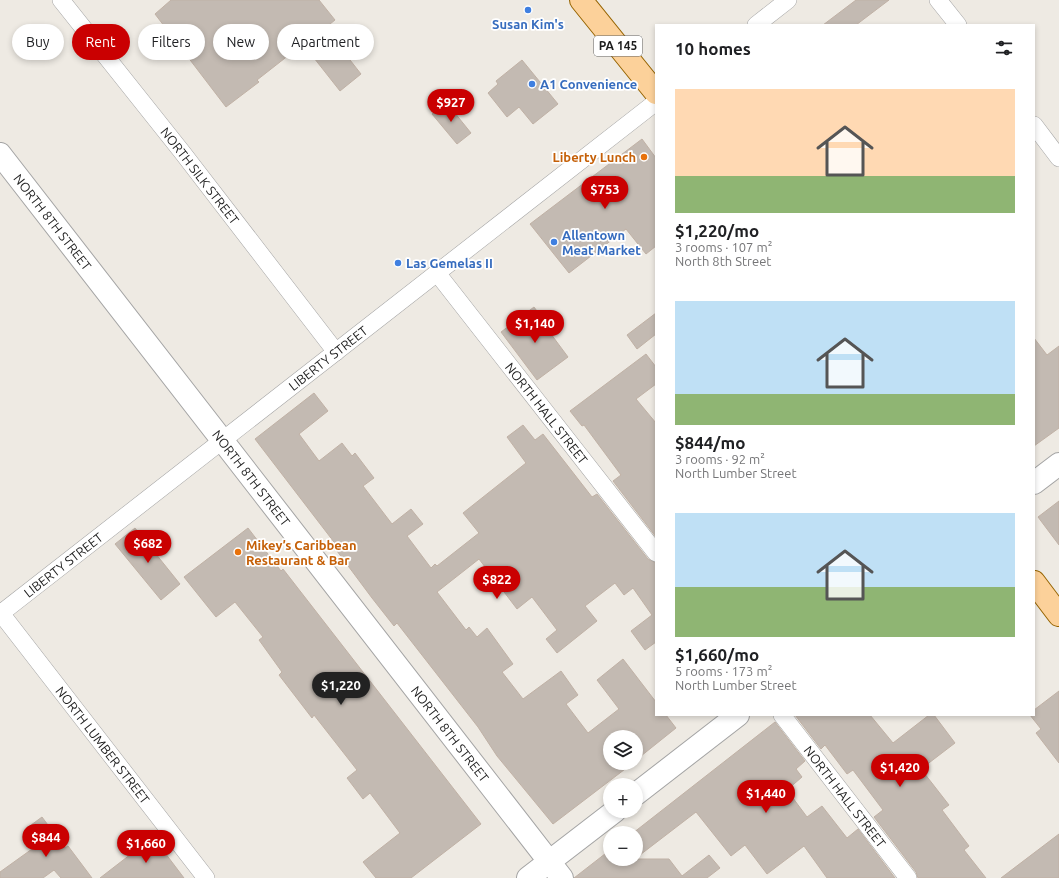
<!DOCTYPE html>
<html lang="en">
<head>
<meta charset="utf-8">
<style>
	:root { --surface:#fff; --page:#f6f6f6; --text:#202124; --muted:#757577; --accent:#ca0001 }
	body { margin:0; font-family:Ubuntu,sans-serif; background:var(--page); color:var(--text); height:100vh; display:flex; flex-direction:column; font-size:15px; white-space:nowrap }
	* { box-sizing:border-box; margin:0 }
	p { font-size:13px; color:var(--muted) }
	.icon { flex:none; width:22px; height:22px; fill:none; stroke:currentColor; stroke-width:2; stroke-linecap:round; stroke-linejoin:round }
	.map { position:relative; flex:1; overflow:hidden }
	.details { position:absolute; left:655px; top:24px; width:380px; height:692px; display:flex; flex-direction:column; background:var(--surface); border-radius:0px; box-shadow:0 2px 6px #0003 }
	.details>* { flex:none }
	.guide { position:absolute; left:12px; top:24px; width:380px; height:36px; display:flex; gap:8px }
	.controls { position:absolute; left:603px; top:730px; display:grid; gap:8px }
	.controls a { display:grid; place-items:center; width:40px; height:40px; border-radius:50%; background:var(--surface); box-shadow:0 2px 6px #0003; font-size:20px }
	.price { position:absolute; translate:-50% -34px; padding:0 9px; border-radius:14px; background:var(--accent); color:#fff; font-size:13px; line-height:26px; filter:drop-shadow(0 1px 2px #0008) }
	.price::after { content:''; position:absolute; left:50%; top:24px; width:12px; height:9px; margin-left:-6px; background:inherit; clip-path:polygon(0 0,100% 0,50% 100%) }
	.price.selected { background:#222; color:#fff }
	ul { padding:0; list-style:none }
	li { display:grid; align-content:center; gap:8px; height:212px; padding:0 20px }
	li span { display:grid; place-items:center; height:124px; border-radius:0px; color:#555 }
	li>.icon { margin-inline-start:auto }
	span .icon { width:72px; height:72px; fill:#fffc; stroke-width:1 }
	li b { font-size:17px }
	h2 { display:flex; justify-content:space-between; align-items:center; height:48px; padding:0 20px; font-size:17px }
	.pill { padding:0 14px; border-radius:18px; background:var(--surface); box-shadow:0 2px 6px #0003; font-size:14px; line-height:36px }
	.pill.selected { background:var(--accent); color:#fff }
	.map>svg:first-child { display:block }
	.building { fill:#c3bab2; stroke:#c0b1a5 }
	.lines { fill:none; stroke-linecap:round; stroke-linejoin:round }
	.minor-casing { stroke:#a4a4a4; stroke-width:18 }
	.tertiary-casing { stroke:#a4a4a4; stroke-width:24 }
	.primary-casing { stroke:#966400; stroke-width:24 }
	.minor { stroke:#fff; stroke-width:17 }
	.tertiary { stroke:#fff; stroke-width:22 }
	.primary { stroke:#fcd19a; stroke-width:22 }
	.shop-dot { fill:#3f7fe0; stroke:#fff; stroke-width:1.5 }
	.food-dot { fill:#e8710a; stroke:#fff; stroke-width:1.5 }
	.labels { text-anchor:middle; stroke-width:3.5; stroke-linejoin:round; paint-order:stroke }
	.shield { fill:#fff; stroke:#616161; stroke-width:1 }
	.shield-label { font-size:12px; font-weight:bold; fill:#1d1d1d }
	.shop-label { font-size:13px; font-weight:bold; fill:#366cbe; stroke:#fff; text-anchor:start }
	.food-label { font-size:13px; font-weight:bold; fill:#c56008; stroke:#fff; text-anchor:end }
	.street-label { font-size:13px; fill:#1d1d1d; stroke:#fff }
</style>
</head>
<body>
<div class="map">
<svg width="1059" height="878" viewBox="0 0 1059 878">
	<rect width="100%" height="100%" fill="#eeeae3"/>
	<!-- building -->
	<path class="building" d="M171 0H319L335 20 325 28 361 74 340 91 303 44 257 80 259 82 226 107 155 14Z
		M856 0H889L856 25H823Z
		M522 60 558 104 533 124 519 107 507 117 488 93 498 84 496 81Z
		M446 102 471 133 457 144 432 114Z
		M642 139 656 158V246L646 254 626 229 569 273 530 224Z
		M534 307 550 329 548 330 568 357 537 380 501 332Z
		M656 313V334L637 349 627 335Z
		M1034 338 1047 355 1059 346V428L1034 446Z
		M646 354 656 367V384L636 399 656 423V537L613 481 621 475 584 425 582 426 570 411Z
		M314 393 328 411 299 434 319 461 342 443 352 456 355 453 374 478 363 486 392 524 411 509 423 524 407 536 431 568 435 564 437 566 479 533 463 513 526 463 507 437 523 425 535 440 543 434 592 497 597 494 648 559 656 563V642L645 650 631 631 652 615 633 588 624 595 615 583 585 606 597 621 557 653 546 639 557 630 532 597 517 609 479 559 437 592 466 630 469 627 477 637 487 628 513 664 502 672 523 699 561 671 578 695 566 704 588 733 619 709 597 680 623 659 656 702V715H666L676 728 636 760V737H610V763H633L553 824 497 756 478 727 397 623 394 626 372 598 334 547 337 546 255 439Z
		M1059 501V545L1038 517Z
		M135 528 180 584 161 600 115 544Z
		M248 528 281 571 283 569 481 824 411 878H376L363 862 400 833 370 793 363 799 347 778 357 770 314 715 312 718 279 675 282 672 259 640 263 637 235 602 216 617 184 577Z
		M1059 691V763L1036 733 1041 729 1030 715H1034V710Z
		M795 715H870L893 743 929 715H934L955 743 921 769 949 805 942 810 969 846 964 850 986 878H918L916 872 874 817 883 810 853 770 847 774 825 745 821 749Z
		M775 722 805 761 796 769 802 777 787 790 807 817 822 806 847 838 858 829 895 878H827L804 846 767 874 745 845 731 856 696 812 636 858V833H633Z
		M42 817 65 848 68 846 92 878H61L54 870 43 878H0V872L39 844 27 828Z
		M1059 834V878H1001Z
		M153 837 184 878H100Z
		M610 850V859H669L682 876 709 855 720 868 707 878H574Z"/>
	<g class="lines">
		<defs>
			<g id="minor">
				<path id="s1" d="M61 0 182 152 336 352"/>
				<path d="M938 0 958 25"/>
				<path d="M756 25 788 0"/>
				<path d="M1034 125 1059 158"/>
				<path id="s2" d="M437 273 656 553"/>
				<path id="s3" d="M0 612 206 878"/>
				<path id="s4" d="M0 614 656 102"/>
				<path id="s5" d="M782 715 908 878"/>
			</g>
			<g id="tertiary">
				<path id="s6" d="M0 154 562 878"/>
				<path d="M1034 483 1059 464"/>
				<path d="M636 794 738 715"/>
				<path d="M528 878 615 811"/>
			</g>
			<path id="primary" d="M581 0 656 93
				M1034 582 1059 615"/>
		</defs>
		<!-- minor casing -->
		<use href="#minor" class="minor-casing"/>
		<!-- tertiary casing -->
		<use href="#tertiary" class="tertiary-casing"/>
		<!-- primary casing -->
		<use href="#primary" class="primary-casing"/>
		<!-- minor -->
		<use href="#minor" class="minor"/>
		<!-- tertiary -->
		<use href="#tertiary" class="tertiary"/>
		<!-- primary -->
		<use href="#primary" class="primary"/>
	</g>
	<!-- markers -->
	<g class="shop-dot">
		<circle cx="528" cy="10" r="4"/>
		<circle cx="532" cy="84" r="4"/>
		<circle cx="554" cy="242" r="4"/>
		<circle cx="398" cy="263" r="4"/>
	</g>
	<g class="food-dot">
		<circle cx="644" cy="157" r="4"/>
		<circle cx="238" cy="552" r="4"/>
	</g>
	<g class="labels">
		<!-- shield labels -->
		<rect class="shield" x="594" y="36" width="48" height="20" rx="3"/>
		<g class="shield-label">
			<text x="618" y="50">PA 145</text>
		</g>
		<!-- shop labels -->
		<g class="shop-label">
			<text x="528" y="29" text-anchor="middle">Susan Kim's</text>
			<text x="540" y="89">A1 Convenience</text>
			<text x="562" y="240">Allentown<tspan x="562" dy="15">Meat Market</tspan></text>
			<text x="406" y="268">Las Gemelas II</text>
		</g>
		<!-- food labels -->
		<g class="food-label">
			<text x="636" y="162">Liberty Lunch</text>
			<text x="246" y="550" text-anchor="start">Mikey’s Caribbean<tspan x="246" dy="15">Restaurant &amp; Bar</tspan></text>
		</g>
		<!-- street labels -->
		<g class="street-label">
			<text dy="5" stroke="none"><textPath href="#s1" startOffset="224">NORTH SILK STREET</textPath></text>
			<text dy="5" stroke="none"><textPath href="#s6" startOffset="86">NORTH 8TH STREET</textPath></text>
			<text dy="5" stroke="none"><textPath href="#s4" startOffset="416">LIBERTY STREET</textPath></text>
			<text dy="5" stroke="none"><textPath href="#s2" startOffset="178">NORTH HALL STREET</textPath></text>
			<text dy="5" stroke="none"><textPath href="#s6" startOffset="410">NORTH 8TH STREET</textPath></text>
			<text dy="5" stroke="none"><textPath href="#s4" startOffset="80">LIBERTY STREET</textPath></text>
			<text dy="5" stroke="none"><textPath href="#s6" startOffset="734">NORTH 8TH STREET</textPath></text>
			<text dy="5" stroke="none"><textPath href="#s3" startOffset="168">NORTH LUMBER STREET</textPath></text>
			<text dy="5" stroke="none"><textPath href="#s5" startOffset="103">NORTH HALL STREET</textPath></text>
		</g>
	</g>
</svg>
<div class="controls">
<a><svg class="icon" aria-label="layers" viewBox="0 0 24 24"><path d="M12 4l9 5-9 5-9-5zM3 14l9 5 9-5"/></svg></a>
<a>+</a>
<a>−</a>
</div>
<b class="price" style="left:451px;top:123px">$927</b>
<b class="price" style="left:605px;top:210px">$753</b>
<b class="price" style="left:535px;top:344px">$1,140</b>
<b class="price" style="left:148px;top:564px">$682</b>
<b class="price" style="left:497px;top:600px">$822</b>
<b class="price selected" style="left:341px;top:706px">$1,220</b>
<b class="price" style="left:900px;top:788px">$1,420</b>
<b class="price" style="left:766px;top:814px">$1,440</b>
<b class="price" style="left:46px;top:858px">$844</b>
<b class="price" style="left:146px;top:864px">$1,660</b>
<div class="guide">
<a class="pill">Buy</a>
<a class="pill selected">Rent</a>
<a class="pill">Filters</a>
<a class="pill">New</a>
<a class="pill">Apartment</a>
</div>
<section class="details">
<h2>10 homes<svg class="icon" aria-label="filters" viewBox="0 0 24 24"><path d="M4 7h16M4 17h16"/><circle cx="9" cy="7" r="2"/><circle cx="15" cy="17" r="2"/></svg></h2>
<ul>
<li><span style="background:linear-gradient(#ffd9b3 70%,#8fb573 0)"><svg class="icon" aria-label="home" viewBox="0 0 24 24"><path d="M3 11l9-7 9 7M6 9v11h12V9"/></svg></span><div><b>$1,220/mo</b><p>3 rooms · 107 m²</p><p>North 8th Street</p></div></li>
<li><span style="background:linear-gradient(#bfe0f5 75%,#8fb573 0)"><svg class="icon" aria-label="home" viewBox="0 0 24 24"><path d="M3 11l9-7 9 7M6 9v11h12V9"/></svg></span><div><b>$844/mo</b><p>3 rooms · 92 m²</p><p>North Lumber Street</p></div></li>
<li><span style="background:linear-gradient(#bfe0f5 60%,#8fb573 0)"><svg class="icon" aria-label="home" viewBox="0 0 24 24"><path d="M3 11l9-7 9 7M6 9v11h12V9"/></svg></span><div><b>$1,660/mo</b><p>5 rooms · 173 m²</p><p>North Lumber Street</p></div></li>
</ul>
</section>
</div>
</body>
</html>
